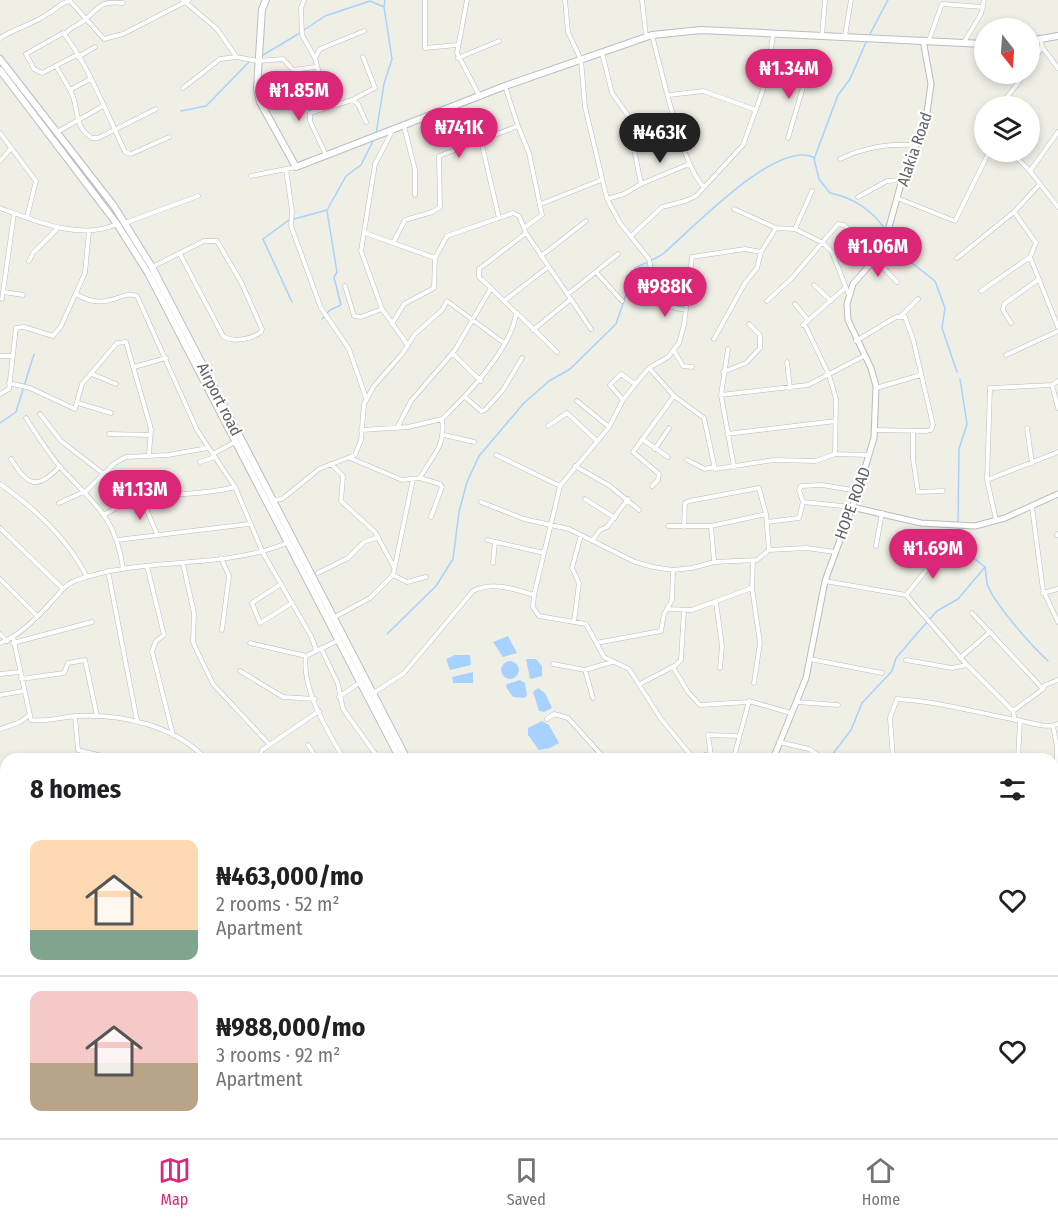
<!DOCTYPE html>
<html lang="en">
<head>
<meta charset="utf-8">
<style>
	:root { --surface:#fff; --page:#f2f2f2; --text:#202124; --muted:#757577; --line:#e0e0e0; --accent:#db2777 }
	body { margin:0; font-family:"Fira Sans Condensed",sans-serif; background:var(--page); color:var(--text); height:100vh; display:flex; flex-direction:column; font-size:22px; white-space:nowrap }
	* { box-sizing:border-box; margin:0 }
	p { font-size:20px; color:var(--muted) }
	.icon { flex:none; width:33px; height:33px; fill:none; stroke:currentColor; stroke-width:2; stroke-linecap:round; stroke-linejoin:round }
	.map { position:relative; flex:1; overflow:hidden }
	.drawer { position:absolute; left:0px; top:753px; width:1059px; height:386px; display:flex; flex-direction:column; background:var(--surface); border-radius:18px 18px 0 0; box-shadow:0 3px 9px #0003 }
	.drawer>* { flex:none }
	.needle { width:39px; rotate:163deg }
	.fabs { position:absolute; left:974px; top:18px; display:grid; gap:12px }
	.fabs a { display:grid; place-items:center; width:66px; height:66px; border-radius:50%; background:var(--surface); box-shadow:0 3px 9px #0003; font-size:30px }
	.price { position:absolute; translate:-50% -51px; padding:0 14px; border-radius:21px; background:var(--accent); color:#fff; font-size:20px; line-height:39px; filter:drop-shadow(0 2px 3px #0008) }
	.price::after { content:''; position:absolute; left:50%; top:36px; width:18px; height:14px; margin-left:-9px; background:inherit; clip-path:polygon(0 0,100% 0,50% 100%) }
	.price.on { background:#222; color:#fff }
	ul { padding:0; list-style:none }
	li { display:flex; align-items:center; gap:18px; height:150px; padding:0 30px }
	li+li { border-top:2px solid var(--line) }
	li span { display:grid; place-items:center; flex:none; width:168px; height:120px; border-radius:12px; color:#555 }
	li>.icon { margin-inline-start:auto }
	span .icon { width:72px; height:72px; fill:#fffc; stroke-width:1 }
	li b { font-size:26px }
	h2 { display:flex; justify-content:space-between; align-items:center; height:72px; padding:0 30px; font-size:26px }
	.tab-bar { display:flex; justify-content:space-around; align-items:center; height:84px; border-top:2px solid var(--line); background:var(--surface); font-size:16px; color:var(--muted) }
	.tab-bar a { display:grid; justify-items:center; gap:3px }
	.tab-bar .on { color:var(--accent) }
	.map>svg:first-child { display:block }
	.water { fill:#a7d2ff }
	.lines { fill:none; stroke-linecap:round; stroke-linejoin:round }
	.stream { stroke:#a7d2ff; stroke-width:1.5 }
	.minor-casing { stroke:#b8bbc0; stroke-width:5 }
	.tertiary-casing { stroke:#b8bbc0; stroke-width:7 }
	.secondary-casing { stroke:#b9bcc2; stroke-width:8 }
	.primary-casing { stroke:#f7d658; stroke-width:8 }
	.trunk-casing { stroke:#f6bb00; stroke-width:8 }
	.minor { stroke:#fff; stroke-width:4 }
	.tertiary { stroke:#fff; stroke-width:5 }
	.secondary { stroke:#fff; stroke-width:6 }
	.primary { stroke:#fff8ac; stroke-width:7 }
	.trunk { stroke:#fff19d; stroke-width:7 }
	.labels { text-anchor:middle; stroke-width:4.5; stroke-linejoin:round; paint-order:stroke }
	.street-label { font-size:16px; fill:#5d6167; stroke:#fff }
</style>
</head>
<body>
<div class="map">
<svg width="1058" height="1138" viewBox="0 0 1058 1138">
	<rect width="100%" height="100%" fill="#f0efe6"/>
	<!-- water -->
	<path class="water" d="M508 636 517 653 503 657 493 642Z
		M455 655H470L471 665 450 670 446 659Z
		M536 659 542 666V676L530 679 526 659Z
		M501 670a9 9 0 1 1 18 0a9 9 0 1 1-18 0Z
		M473 672V683H453L452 677Z
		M520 680 525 683 527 695 524 698 513 697 506 687 507 684Z
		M538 688 545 693 552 708 544 712 539 711 533 692Z
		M542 721 549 725 559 743 550 748 539 750 528 735V728Z"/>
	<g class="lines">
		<!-- stream -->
		<path class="stream" d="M304 30 325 16 370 1 384 7 385 0
			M869 36 888 0
			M867 40 850 79 838 95 814 159 819 179 830 193C852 197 874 211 886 231
			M263 55 300 33
			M181 111 206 106 250 61
			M376 134 384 84 392 59 384 7
			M294 219 327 210 346 176 361 165 374 139
			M289 220 263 239 292 302
			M888 235 912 263 935 281 945 308 942 328 957 372
			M322 319 330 310 341 305 334 277 337 272 327 211
			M960 379 967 424 959 449 958 523 966 552 985 567C986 573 986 581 988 586 996 606 1032 646 1048 661
			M0 423 16 412 34 354
			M930 619 937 611 958 599 985 567
			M387 634 436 586 453 559 459 512 467 482 479 456 524 403 549 381 570 369 616 324 635 268C645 263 656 259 664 253 691 230 778 137 815 158
			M829 759 851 730 862 703 892 671 896 658 927 622"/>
		<defs>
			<path id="minor" d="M69 0 104 39 123 34 189 0
				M183 0 217 29 236 56
				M304 0 301 8 302 35 315 58 328 107
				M425 0V48L457 45
				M467 0 457 53 480 97
				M565 0 568 32 581 60 585 107 607 199 620 223 649 259 656 298 665 306 686 310
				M642 0 646 36
				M65 34C69 28 78 25 85 20 99 8 100 0 123 3
				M652 36C662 70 681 165 704 187
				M822 36 825 0
				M845 36 851 0
				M0 38C16 28 34 24 49 13 56 9 62 2 70 1
				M1041 39 1042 47 1058 68
				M929 40 942 4 983 7
				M964 42 981 14 984 0
				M602 53 612 93 627 114 641 184 624 194 607 199
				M77 55 42 73 34 69 26 54 63 33C86 60 109 118 125 152L131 154 169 137
				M78 57 95 47
				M315 58 320 49 364 31
				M458 58 499 41
				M56 66 70 90
				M1029 68 1042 47
				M768 76 797 80 804 84 788 138
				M90 79 70 90C80 107 72 126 92 138H98L156 109
				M183 88 220 59 236 57 258 61 283 59 293 70 316 67
				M669 95 703 91 756 110
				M352 100 375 88 363 57
				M1000 106 1025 74
				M404 126 415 170V195
				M518 126 529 153 542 215 525 227
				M394 128 375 164 361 251 382 309 407 344
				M631 130 676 117
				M57 132 103 106
				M0 133 36 181 27 217
				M481 141 499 218
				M1011 152 1030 171 1058 207
				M326 155 310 121V113L352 100 358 104 366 122
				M840 159C865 147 887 144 915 145
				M0 161 11 148
				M286 169 292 211 291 226 321 308 349 349 366 398
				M1030 171 1058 132
				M251 176 296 167
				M641 184 689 164
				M858 197 887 181 902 180
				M897 198 955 221 989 152
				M541 204 601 180
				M0 208C35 221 80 241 117 224
				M734 209 776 228 795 229 823 243 832 252 848 293
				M1014 212 1036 243 1030 257 1058 327
				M125 223 198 196
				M795 229 812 191
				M365 233 435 258
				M631 236 662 207 685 201 696 196 743 145 768 76 773 33
				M393 243 405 220 432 212 440 207 439 156 518 126 505 86
				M541 256 586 221
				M957 258 1014 212 1039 185
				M875 259 897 282
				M29 261 33 253 58 228
				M152 267 204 241H217L241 282 262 329 261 332C252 339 233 343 223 336L180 254
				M597 273 622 301
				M814 285 831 301
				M345 286 354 316 361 317 382 309
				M491 288 504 301
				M981 291 1030 257
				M4 292 23 295
				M76 294C107 313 122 289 137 296L197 430 235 487 263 553 311 636 316 649 314 652
				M568 294 618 254
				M2 299 14 214
				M767 301 792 278 838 224 844 225 877 255
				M795 304 808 320
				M517 313 557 352
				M901 316 918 299
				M1011 323 1003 310 1004 304 1039 279
				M392 324 404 304 434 288 435 258 447 236 513 213 519 216 526 233 591 329
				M803 325 846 287
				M806 327 829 375 836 399 835 454 869 455
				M533 330 571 299
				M714 339 745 283 757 268 761 252 776 228
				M856 341 896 317H905L913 339 933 425 931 430 926 431 875 430
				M728 349 721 395 734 467
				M674 351 683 366 692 367
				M452 353 481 381
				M1006 355 1058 331
				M0 356H12
				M787 362 790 388
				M134 367 166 358
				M649 368 674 396 704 418 715 469 774 460 816 461 835 454
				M723 372 746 363 760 348V335L749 324
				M92 374 116 384
				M9 383 30 388 75 409 82 384 117 343 126 342 151 429 149 454
				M1052 385 1058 381
				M876 388 921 375
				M0 394 9 389 16 328 24 327 53 336 61 326 85 273 89 231
				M721 395 808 385 864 356
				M465 397 481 411 485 410 503 390 522 358
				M623 400 610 385 621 374 635 384
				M577 401 609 427
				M78 403 111 413
				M40 414 61 441 105 475
				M26 418C37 435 48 453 61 468 94 504 115 515 123 568
				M548 426 567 413 597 441
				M397 428 411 401 455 350 491 288 479 277V269L526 233
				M1027 428 1032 463
				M361 430 408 427 442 419
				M913 432V459L918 492 943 491
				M109 434 151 435
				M727 434 836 421
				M444 435 474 442
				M642 439 668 457
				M655 449 669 428
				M213 454 235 442
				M496 455 560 486
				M350 458 402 480 420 478C432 456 446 447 442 419 467 395 512 348 516 313L504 301 548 267
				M11 459C28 487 38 490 60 466
				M687 460 705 469 714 467
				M200 462 215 457
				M331 464 343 476 341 501 375 532 394 567
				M575 466 610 486 639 510
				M420 478 440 484 442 487 431 517
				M987 480 1058 452
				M0 484C36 509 67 538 87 577
				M652 486 658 480 659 474 633 452 674 396
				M142 499 157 534
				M585 499 615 518
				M274 500 282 499 319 469 355 455 361 440 364 404 374 386 402 354 415 334 442 310 447 301 504 343
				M481 502 524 519 569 529 635 562 653 567 673 570 692 568 714 562 757 560 769 550 766 514 759 488 689 501 685 503 684 527
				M803 502 852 507
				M59 503 86 491 115 463 126 457 168 455 208 448
				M1032 507 1043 590 1058 622
				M104 515C144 488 191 499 235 487
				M996 520 987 480 990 388 1052 385 1058 408
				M767 522 799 518 803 502 799 490 801 486 822 485 858 491
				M668 526H711L766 514
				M711 526 714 561
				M0 528 63 589
				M1057 535 1058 534
				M117 540 249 524
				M487 540 544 553
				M592 541 600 530 607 527 628 499
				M876 546 882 513
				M769 550 806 548 835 552
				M221 558 229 576 222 630
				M493 563 495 542
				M183 564 194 613 193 642 198 653 213 684 269 744
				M147 566 164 635 156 641 152 651 173 735
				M108 571 137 721
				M318 573 348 558 364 542 378 537
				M393 575 407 582 426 577
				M0 579 37 616
				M825 581 906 595 967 665 1013 711 1015 720
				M281 584 252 603 260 623 292 603
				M752 588 760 643 754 683
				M1043 593 1058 589
				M906 595 942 551
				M716 602 722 646 720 668
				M668 609 692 610 752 588 753 560
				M972 613 1043 689
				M333 618 370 598 393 575 413 479
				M574 622 579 583 572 568 581 535
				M0 634 7 641
				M13 637 31 720C47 722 62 717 77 716 122 714 174 725 206 759
				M337 641 306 656C301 687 328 733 344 759
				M0 643C20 636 39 616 53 600 60 593 66 583 77 580 145 556 221 570 287 543
				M13 643 92 622
				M250 643 306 656
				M596 643 661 631 664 614 672 600 673 570
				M321 648 338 684 343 709 379 759
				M960 658 990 632
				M810 659 882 673
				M906 660 952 668 967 665
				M553 664 585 670 612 662
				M673 667 688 692 700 705 748 702
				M585 670 593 698
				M240 671 283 697 315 699
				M0 674 20 672
				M21 679 64 673 68 663 85 660 97 716
				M640 684 676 665 681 660 684 610
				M372 694 404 673 473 591C493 581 514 589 534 595
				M0 695 24 691
				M339 697 359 683
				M797 702 838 705
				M1013 711 1043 689 1045 685 1058 680
				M75 716 78 750 85 752 84 759
				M547 719 554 714 568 718 605 759
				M1053 726 1057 747 1055 858 1058 904
				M0 729 20 722 28 716
				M779 742 809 749 824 759
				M308 745 317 759
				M85 752 116 759
				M711 756 708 735 739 736
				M734 757 749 701 791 713
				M265 759 261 753 262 750 319 711
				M366 759 374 754
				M694 759 661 719 629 669 604 657 586 624 539 616 533 607 534 595 560 486 609 427 623 400 638 381 649 368 668 357 679 343 684 325 692 257 745 249 761 252
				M698 759 704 755 750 759
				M893 759 890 718 897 699C937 701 977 713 1017 720 1030 722 1045 729 1058 724
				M924 759H941
				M1018 759 1020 721
				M0 779 6 790
				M0 809 6 805
				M0 855 6 862
				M0 872 6 871
				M0 930H1
				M1053 972 1058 973
				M1053 996 1058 997
				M1053 1007 1058 1000
				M379 1132 380 1138
				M421 1132 424 1138
				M477 1132 480 1138
				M585 1132V1138
				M993 1132 997 1138
				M1053 1132V1138
				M208 1138 209 1132
				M263 1138V1132
				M541 1138 542 1132
				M925 1138H926
				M962 1138 970 1132"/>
			<path id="tertiary" d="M852 507 921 523 975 526 1005 518 1058 494
				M773 759 806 678 825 581 858 491 874 438 876 386 871 368 848 320 847 304 853 284 875 259 886 238 902 180 926 120 931 84 923 40
				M829 1132 832 1138"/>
			<path id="secondary" d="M266 0 262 9 257 88 260 102 296 167 505 86 652 35 701 30 984 44
				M1029 41 1058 36
				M0 59 114 206 152 267 407 759
				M0 70 117 224 148 273 400 759
				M722 1132 724 1138
				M659 1138 662 1132"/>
			<path id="primary" d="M1053 1062 1058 1061
				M1053 1067 1058 1066
				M0 1075 6 1076
				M0 1080 6 1081
				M163 1132 175 1138
				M174 1132 186 1138
				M738 1138 762 1132
				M760 1138 783 1132"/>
			<path id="trunk" d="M0 1136 11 1138"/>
		</defs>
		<!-- minor casing -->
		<use href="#minor" class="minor-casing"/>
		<!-- tertiary casing -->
		<use href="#tertiary" class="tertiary-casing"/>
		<!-- secondary casing -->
		<use href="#secondary" class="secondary-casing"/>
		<!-- primary casing -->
		<use href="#primary" class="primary-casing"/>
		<!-- trunk casing -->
		<use href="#trunk" class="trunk-casing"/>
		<!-- minor -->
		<use href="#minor" class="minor"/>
		<!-- tertiary -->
		<use href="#tertiary" class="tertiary"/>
		<!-- secondary -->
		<use href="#secondary" class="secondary"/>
		<!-- primary -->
		<use href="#primary" class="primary"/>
		<!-- trunk -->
		<use href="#trunk" class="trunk"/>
	</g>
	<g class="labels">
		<!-- street labels -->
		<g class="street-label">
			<text transform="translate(914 149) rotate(-71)" y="6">Alakia Road</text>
			<text transform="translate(220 399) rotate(63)" y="6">Airport road</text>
			<text transform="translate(852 503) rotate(-70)" y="6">HOPE ROAD</text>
		</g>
	</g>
</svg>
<div class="fabs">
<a><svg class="needle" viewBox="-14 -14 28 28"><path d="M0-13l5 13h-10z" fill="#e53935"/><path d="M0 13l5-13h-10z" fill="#757577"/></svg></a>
<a><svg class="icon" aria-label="layers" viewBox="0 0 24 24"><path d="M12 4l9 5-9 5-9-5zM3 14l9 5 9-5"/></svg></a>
</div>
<b class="price" style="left:789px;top:100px">₦1.34M</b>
<b class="price" style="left:299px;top:122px">₦1.85M</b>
<b class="price" style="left:459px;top:159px">₦741K</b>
<b class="price on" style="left:660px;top:164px">₦463K</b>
<b class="price" style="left:878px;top:278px">₦1.06M</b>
<b class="price" style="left:665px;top:318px">₦988K</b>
<b class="price" style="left:140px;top:521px">₦1.13M</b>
<b class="price" style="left:933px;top:580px">₦1.69M</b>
<section class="drawer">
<h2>8 homes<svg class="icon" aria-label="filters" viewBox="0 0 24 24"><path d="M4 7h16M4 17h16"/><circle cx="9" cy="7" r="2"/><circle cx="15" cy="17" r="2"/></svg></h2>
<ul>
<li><span style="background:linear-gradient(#ffd9b3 75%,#7fa58c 0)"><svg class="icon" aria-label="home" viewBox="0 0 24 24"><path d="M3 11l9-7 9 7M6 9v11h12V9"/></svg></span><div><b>₦463,000/mo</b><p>2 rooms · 52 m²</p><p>Apartment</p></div><svg class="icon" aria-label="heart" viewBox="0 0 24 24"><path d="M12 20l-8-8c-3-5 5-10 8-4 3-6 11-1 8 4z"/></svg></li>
<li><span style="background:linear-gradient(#f6c9c9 60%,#b9a48a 0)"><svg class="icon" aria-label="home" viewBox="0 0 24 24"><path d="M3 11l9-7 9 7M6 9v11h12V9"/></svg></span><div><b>₦988,000/mo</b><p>3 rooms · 92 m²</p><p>Apartment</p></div><svg class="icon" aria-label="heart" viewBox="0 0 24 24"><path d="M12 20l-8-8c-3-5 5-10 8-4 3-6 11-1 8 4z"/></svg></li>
</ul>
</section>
</div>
<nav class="tab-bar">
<a class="on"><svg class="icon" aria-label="map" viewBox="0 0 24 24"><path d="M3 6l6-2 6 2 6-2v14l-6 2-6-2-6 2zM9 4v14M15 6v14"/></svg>Map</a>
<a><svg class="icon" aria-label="saved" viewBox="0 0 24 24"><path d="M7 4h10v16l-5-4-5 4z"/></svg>Saved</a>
<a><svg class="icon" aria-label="home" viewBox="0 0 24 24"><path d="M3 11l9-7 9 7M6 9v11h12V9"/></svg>Home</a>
</nav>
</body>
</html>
